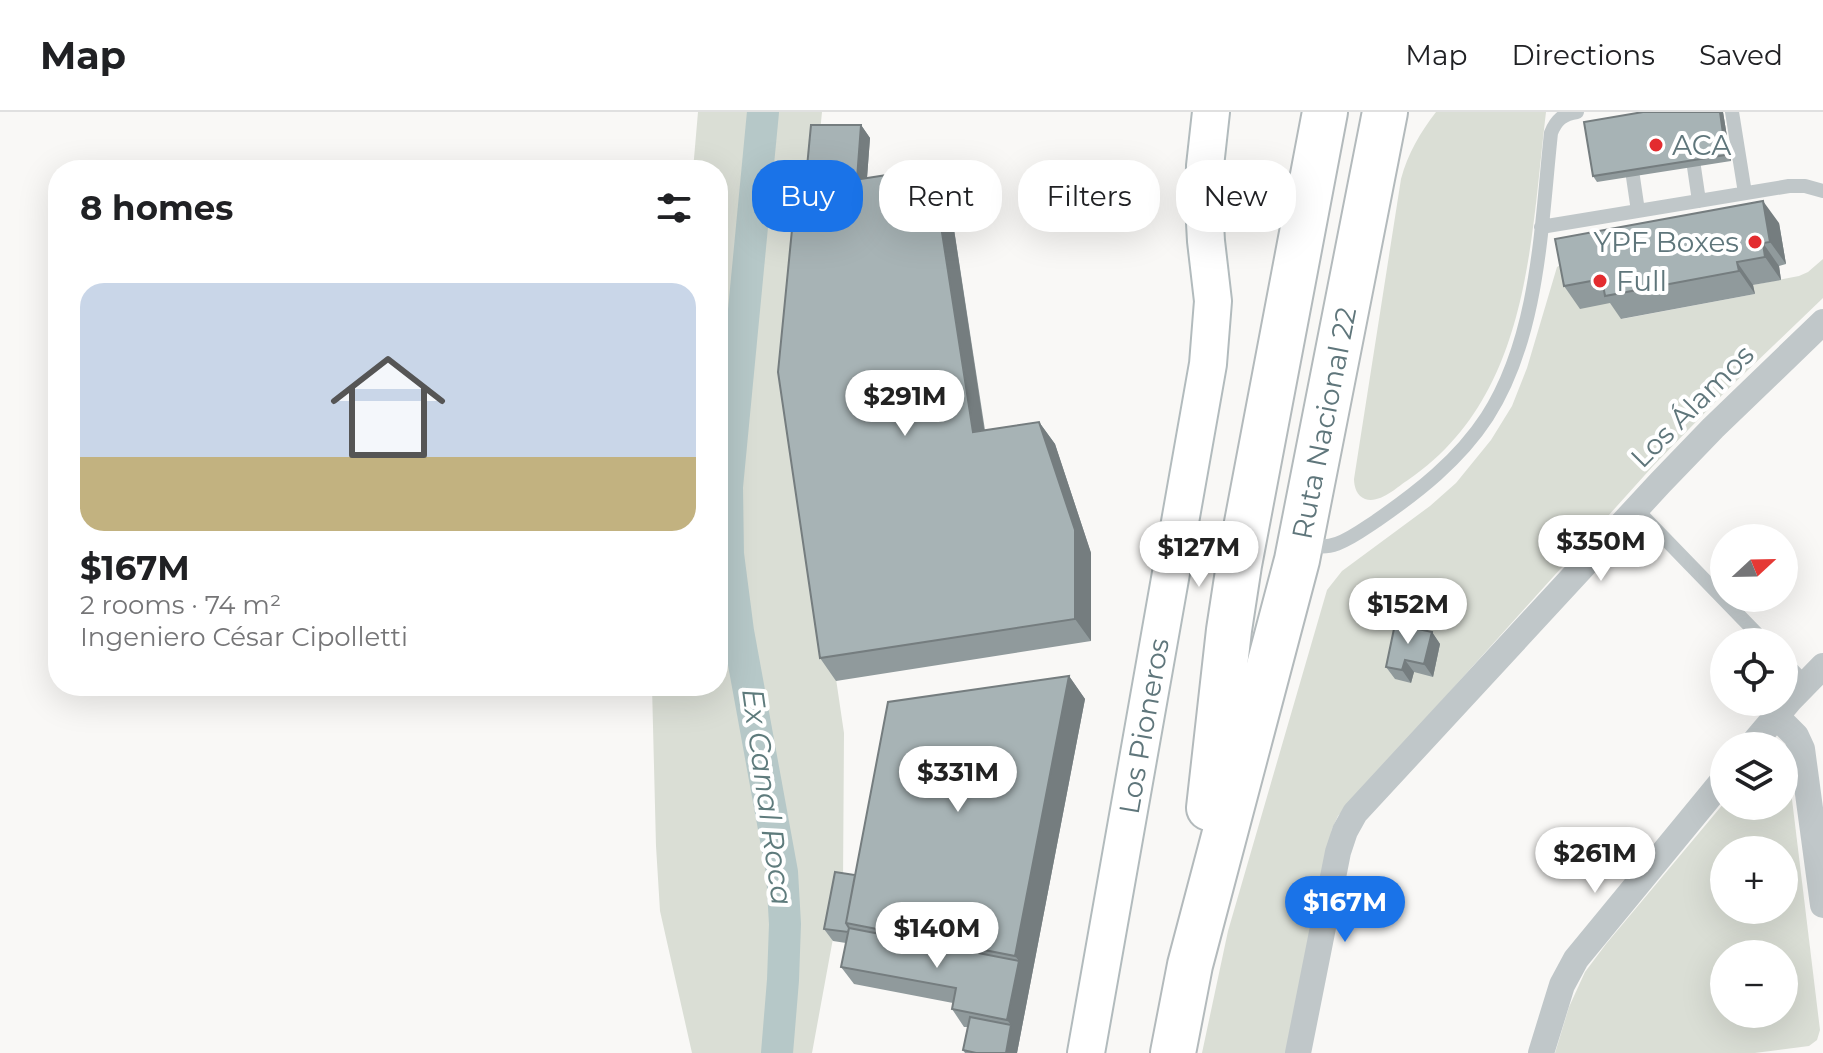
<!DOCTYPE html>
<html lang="en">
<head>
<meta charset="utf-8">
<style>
	:root { --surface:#fff; --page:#f2f2f2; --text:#202124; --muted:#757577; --line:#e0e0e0; --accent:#1a73e8 }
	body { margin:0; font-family:Montserrat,sans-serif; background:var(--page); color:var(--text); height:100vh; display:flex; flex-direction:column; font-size:30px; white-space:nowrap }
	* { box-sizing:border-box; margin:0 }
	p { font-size:26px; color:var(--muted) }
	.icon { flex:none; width:44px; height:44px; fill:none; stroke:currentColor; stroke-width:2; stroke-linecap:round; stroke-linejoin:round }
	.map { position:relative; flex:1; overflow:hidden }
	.side { position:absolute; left:48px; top:48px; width:680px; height:536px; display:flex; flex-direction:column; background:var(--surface); border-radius:32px; box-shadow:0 8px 32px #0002 }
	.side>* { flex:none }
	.hud { position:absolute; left:752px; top:48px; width:760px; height:72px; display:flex; gap:16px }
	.needle { width:52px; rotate:68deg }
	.buttons { position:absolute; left:1710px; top:412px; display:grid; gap:16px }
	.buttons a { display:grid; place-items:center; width:88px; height:88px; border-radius:50%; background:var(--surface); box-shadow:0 8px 32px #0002; font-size:40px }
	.price { position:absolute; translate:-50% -68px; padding:0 18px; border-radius:28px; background:#fff; color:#222; font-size:26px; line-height:52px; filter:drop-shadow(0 2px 4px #0008) }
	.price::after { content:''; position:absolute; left:50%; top:48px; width:24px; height:18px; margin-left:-12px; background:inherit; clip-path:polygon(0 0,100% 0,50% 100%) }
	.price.selected { background:var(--accent); color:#fff }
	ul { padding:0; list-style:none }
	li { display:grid; align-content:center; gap:16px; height:424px; padding:0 32px }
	li span { display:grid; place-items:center; height:248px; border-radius:24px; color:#555 }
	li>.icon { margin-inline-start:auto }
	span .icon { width:144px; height:144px; fill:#fffc; stroke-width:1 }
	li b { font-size:34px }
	h2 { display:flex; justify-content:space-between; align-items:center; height:96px; padding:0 32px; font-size:34px }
	.chip { padding:0 28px; border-radius:32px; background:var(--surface); box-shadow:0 8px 32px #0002; font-size:28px; line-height:72px }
	.chip.selected { background:var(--accent); color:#fff }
	header { display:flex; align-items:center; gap:48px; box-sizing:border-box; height:112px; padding:0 40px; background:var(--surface); border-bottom:2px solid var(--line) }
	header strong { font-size:38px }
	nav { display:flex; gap:44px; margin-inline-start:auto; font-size:28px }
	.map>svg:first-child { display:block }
	.green { fill:#daded5; fill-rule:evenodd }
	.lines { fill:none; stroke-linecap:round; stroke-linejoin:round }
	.canal { stroke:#b6c8c8; stroke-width:32 }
	.secondary-casing { stroke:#b2bbbd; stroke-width:40 }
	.highway-casing { stroke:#b3babc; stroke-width:48 }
	.lane { stroke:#c0c7c9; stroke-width:14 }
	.street { stroke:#c0c7c9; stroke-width:26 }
	.secondary { stroke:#fff; stroke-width:36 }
	.highway { stroke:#fff; stroke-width:44 }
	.wall { fill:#909a9c }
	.shaded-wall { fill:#757d7f }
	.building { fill:#a7b3b5; stroke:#757d7f; stroke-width:2 }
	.poi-dot { fill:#e32c2f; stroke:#fff; stroke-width:3 }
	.labels { text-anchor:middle; stroke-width:8; stroke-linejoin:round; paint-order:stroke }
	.poi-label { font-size:28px; fill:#5f767b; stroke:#fff; text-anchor:start }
	.street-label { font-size:28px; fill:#5f767b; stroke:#fff }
	.water-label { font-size:30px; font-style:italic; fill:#5e7b7c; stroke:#fff }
</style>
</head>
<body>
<header>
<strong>Map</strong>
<nav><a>Map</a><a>Directions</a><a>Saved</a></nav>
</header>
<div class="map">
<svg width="1823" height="941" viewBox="0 0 1823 941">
	<rect width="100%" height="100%" fill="#f9f8f6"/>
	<!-- green -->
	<path class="green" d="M698 0H822L794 283 844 621 843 772 812 941H692L660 799 656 734 652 574H718V58H693Z
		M1436 0H1546C1530 132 1530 285 1408 368 1397 375 1380 392 1365 387 1357 384 1354 375 1354 367L1401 67C1408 41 1420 21 1436 0Z
		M1823 147V186L1725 280 1653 354 1338 704 1332 717 1288 941H1202L1228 819 1327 478 1342 459 1430 394 1456 371 1491 328 1512 294 1527 256 1557 155 1562 152 1618 190 1622 207 1755 182 1753 173 1799 164 1808 160Z
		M1784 655 1790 671 1820 918 1817 928 1809 934 1755 941H1555L1569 895 1585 860 1606 832 1724 691V694H1784ZM1784 738V798H1724V738ZM1784 842V902H1724V842Z"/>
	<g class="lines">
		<!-- canal -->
		<path class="canal" d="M763 0 727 375 728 442 738 519 782 760 785 812 783 868 777 941"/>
		<defs>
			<g id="secondary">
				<path id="s1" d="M1086 941 1208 252 1213 189 1206 129 1204 93 1205 54 1211 0"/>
			</g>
			<g id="highway">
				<path d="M1209 696 1229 518 1239 453 1325 0"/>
				<path id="s2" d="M1173 941 1190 853 1297 448 1385 0"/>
			</g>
		</defs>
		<!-- secondary casing -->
		<use href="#secondary" class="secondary-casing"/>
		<!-- highway casing -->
		<use href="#highway" class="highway-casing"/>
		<!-- lane -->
		<path class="lane" d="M1732 0 1745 81
			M1694 55 1699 89
			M1633 65 1638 99
			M1541 115 1789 74H1805L1823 79
			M1636 397 1765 530
			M1305 429C1328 445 1356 422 1376 409 1418 380 1459 348 1487 305 1539 224 1541 114 1551 21 1556 8 1563 2 1577 0
			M1784 549 1805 571"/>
		<!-- street -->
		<path class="street" d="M1776 604 1796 624 1802 637 1823 793
			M1751 634 1789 589 1823 554
			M1298 941 1338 740 1345 719 1355 701 1660 371 1713 316 1823 210
			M1541 941 1562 873 1576 847 1724 667"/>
		<!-- secondary -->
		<use href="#secondary" class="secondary"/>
		<!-- highway -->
		<use href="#highway" class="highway"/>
	</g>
	<!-- wall -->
	<path class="wall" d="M1723 0 1731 49 1597 70 1593 64Z
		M861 13 870 26 867 66 932 56 948 78 985 318 1039 310 1055 332 1091 441V529L836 569 820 546 805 76Z
		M1779 111 1786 152 1779 154 1781 168 1753 173 1755 182 1621 207 1610 191 1580 197 1564 174Z
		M1432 520 1440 532 1433 565 1414 560 1411 571 1395 567 1386 555Z
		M1069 564 1085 587 1017 941H965L963 938 968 915H964L952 897 953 891 854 872 841 855 846 831 833 829 824 817 855 763Z"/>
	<!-- shaded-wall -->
	<path class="shaded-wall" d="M1720 0H1723L1731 49 1726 43Z
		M861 13 870 26 865 92 856 79Z
		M932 56 948 78 988 343 973 320Z
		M1763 89 1779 111 1786 152 1770 130Z
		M1763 131 1779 154 1781 168 1765 145Z
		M1737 150 1753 173 1755 182 1739 159Z
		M1039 310 1055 332 1091 441V529L1075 507Z
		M1432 520 1440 532 1433 565 1424 552Z
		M1405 548 1414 560 1411 571 1402 558Z
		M1069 564 1085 587 1017 941H1006L1011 913 1007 908 1019 849 1015 844Z"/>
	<!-- building -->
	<path class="building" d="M1643 0H1720L1726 43 1593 64 1584 10Z
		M811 13H861L857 67 805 76Z
		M932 56 973 320 1039 310 1075 418V507L820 546 778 260 796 77Z
		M1763 89 1770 130 1763 131 1765 145 1737 150 1739 159 1605 184 1602 167 1564 174 1555 127Z
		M1395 512 1432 520 1424 552 1405 548 1402 558 1386 555Z
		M1069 564 1015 844 846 811 888 590Z
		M835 760 855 763 846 811 849 816 848 820 824 817Z
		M849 816 1019 849 1007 908 952 897 956 876 841 855Z
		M970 905 1011 913 1006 941H976L963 938Z"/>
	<!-- markers -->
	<g class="poi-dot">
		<circle cx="1656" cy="33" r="8"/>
		<circle cx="1755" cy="130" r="8"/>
		<circle cx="1600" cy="169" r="8"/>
	</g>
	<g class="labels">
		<!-- poi labels -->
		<g class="poi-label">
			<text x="1672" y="43">ACA</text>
			<text x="1739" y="140" text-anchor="end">YPF Boxes</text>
			<text x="1616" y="179">Full</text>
		</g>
		<!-- street labels -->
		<g class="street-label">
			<text transform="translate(1692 294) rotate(-45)" y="10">Los Álamos</text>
			<text dy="10" stroke="none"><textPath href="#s2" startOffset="648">Ruta Nacional 22</textPath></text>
			<text dy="10" stroke="none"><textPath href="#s1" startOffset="332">Los Pioneros</textPath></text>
		</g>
		<!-- water labels -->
		<g class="water-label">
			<text transform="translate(767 685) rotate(82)" y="10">Ex Canal Roca</text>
		</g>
	</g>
</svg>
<div class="buttons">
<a><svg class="needle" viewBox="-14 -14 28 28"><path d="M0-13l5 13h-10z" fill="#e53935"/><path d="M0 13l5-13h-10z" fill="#757577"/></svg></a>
<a><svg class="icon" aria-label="locate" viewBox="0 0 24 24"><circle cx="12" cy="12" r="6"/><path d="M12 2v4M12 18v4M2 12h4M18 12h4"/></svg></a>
<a><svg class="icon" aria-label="layers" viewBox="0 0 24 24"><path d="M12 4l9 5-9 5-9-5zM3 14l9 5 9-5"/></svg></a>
<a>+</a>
<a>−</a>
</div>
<b class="price" style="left:905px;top:326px">$291M</b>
<b class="price" style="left:1601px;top:471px">$350M</b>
<b class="price" style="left:1199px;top:477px">$127M</b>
<b class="price" style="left:1408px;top:534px">$152M</b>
<b class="price" style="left:958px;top:702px">$331M</b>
<b class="price" style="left:1595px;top:783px">$261M</b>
<b class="price selected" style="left:1345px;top:832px">$167M</b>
<b class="price" style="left:937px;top:858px">$140M</b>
<div class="hud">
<a class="chip selected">Buy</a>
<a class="chip">Rent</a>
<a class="chip">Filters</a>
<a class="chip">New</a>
</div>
<section class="side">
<h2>8 homes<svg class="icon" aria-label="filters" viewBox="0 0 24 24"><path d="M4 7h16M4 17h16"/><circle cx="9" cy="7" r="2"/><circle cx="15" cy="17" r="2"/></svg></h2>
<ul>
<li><span style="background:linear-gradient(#c9d6e8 70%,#c2b280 0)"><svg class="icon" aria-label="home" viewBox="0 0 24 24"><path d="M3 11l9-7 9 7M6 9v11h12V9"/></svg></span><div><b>$167M</b><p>2 rooms · 74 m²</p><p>Ingeniero César Cipolletti</p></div></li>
</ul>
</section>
</div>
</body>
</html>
